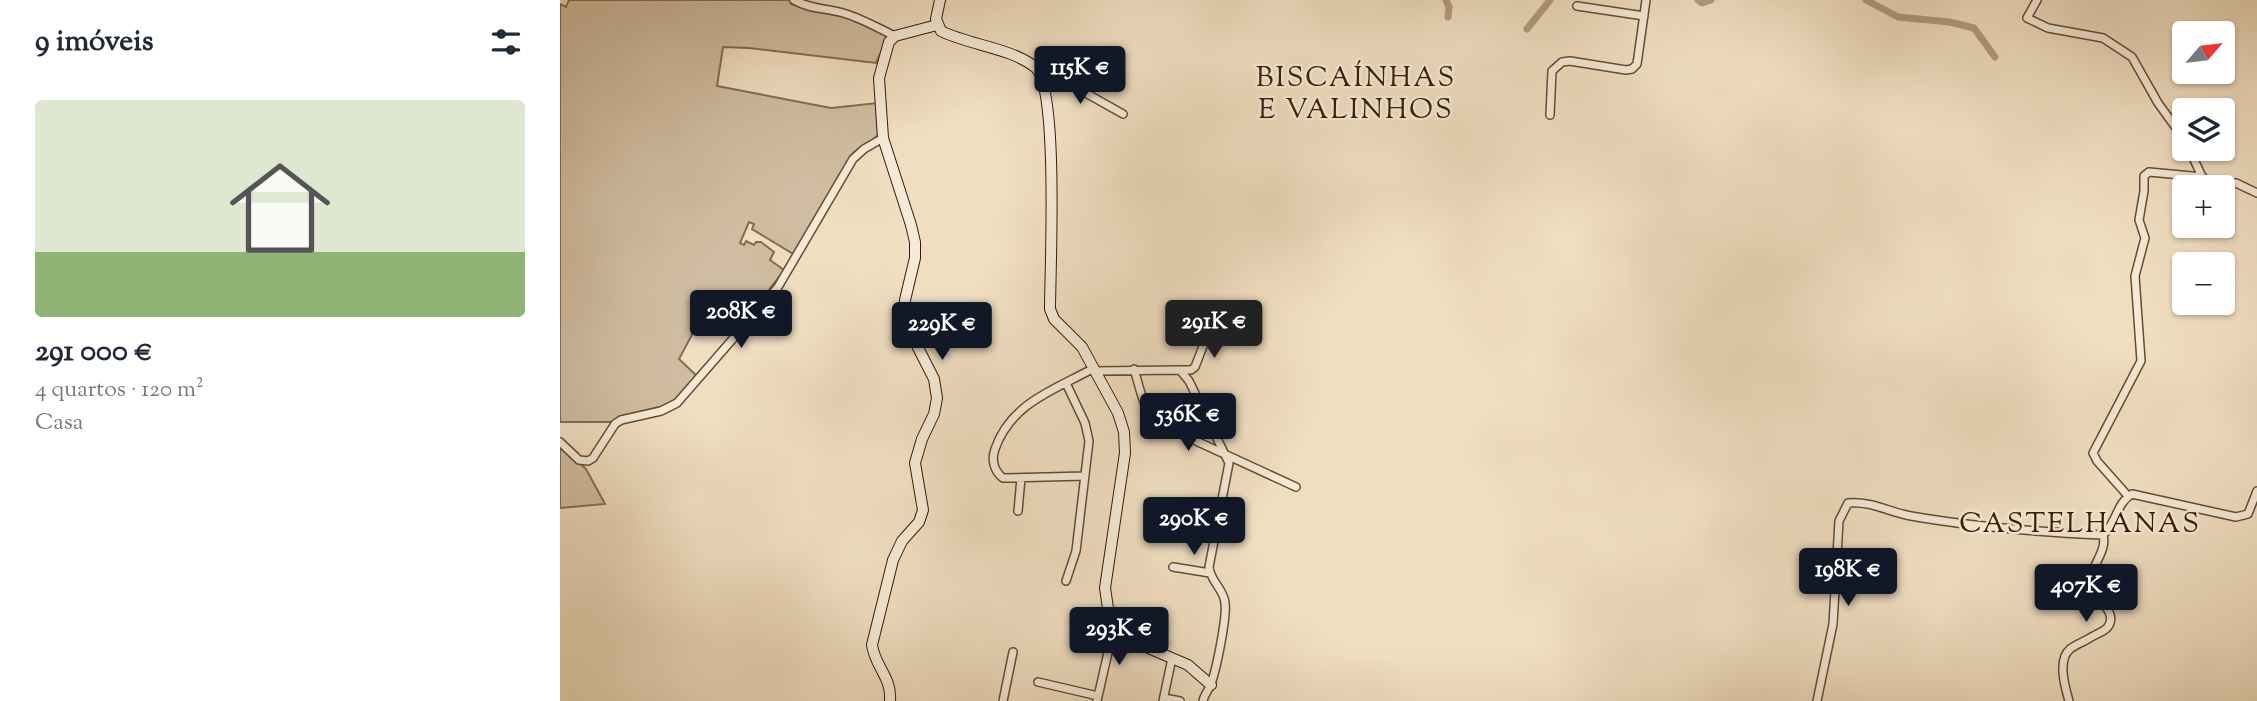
<!DOCTYPE html>
<html lang="pt">
<head>
<meta charset="utf-8">
<style>
	:root { --surface:#fff; --page:#f6f6f7; --text:#1f2937; --muted:#747a83; --accent:#111827 }
	body { margin:0; font-family:"Sorts Mill Goudy",serif; background:var(--page); color:var(--text); height:100vh; display:flex; flex-direction:column; font-size:26px; white-space:nowrap }
	* { box-sizing:border-box; margin:0 }
	p { font-size:23px; color:var(--muted) }
	.icon { flex:none; width:38px; height:38px; fill:none; stroke:currentColor; stroke-width:2; stroke-linecap:round; stroke-linejoin:round }
	.map { position:relative; flex:1; overflow:hidden }
	.side { display:flex; flex-direction:column; background:var(--surface); width:560px }
	.side>* { flex:none }
	.needle { width:46px; rotate:62deg }
	.buttons { position:absolute; left:1612px; top:21px; display:grid; gap:14px }
	.buttons a { display:grid; place-items:center; width:63px; height:63px; border-radius:7px; background:var(--surface); box-shadow:0 2px 5px #0004; font-size:35px }
	.price { position:absolute; translate:-50% -60px; padding:0 16px; border-radius:7px; background:var(--accent); color:#fff; font-size:23px; line-height:46px; filter:drop-shadow(0 2px 4px #0008) }
	.price::after { content:''; position:absolute; left:50%; top:42px; width:21px; height:16px; margin-left:-10px; background:inherit; clip-path:polygon(0 0,100% 0,50% 100%) }
	.price.active { background:#222; color:#fff }
	ul { padding:0; list-style:none }
	li { display:grid; align-content:center; gap:14px; height:371px; padding:0 35px }
	li span { display:grid; place-items:center; height:217px; border-radius:7px; color:#555 }
	li>.icon { margin-inline-start:auto }
	span .icon { width:126px; height:126px; fill:#fffc; stroke-width:1 }
	li b { font-size:30px }
	h2 { display:flex; justify-content:space-between; align-items:center; height:84px; padding:0 35px; font-size:30px }
	main { display:flex; flex:1; min-height:0 }
	.map>svg:first-child { display:block }
	.green { fill:#d0bda1; stroke:#836c52; stroke-width:2 }
	.lines { fill:none; stroke-linecap:round; stroke-linejoin:round }
	.canal { stroke:#b19c81; stroke-width:7 }
	.street-casing { stroke:#644c33; stroke-width:10 }
	.secondary-casing { stroke:#361b04; stroke-width:12 }
	.street { stroke:#f5ead7; stroke-width:7 }
	.secondary { stroke:#f5ead7; stroke-width:10 }
	.labels { text-anchor:middle; stroke-width:5; stroke-linejoin:round; paint-order:stroke }
	.neighbourhood-label { font-size:28px; letter-spacing:2px; fill:#361b04; stroke:#f5ead7 }
</style>
</head>
<body>
<main>
<section class="side">
<h2>9 imóveis<svg class="icon" aria-label="filters" viewBox="0 0 24 24"><path d="M4 7h16M4 17h16"/><circle cx="9" cy="7" r="2"/><circle cx="15" cy="17" r="2"/></svg></h2>
<ul>
<li><span style="background:linear-gradient(#dfe7d0 70%,#8fb573 0)"><svg class="icon" aria-label="home" viewBox="0 0 24 24"><path d="M3 11l9-7 9 7M6 9v11h12V9"/></svg></span><div><b>291 000 €</b><p>4 quartos · 120 m²</p><p>Casa</p></div></li>
</ul>
</section>
<div class="map">
<svg width="1697" height="701" viewBox="0 0 1697 701">
	<rect width="100%" height="100%" fill="#f0dec1"/>
	<filter id="stains"><feTurbulence type="fractalNoise" baseFrequency=".00286" numOctaves="4"/><feColorMatrix values="0 0 0 0 .2 0 0 0 0 .09 0 0 0 0 .02 0 0 0 .5 -.17"/></filter>
	<radialGradient id="worn" r=".72"><stop offset=".6" stop-color="#630" stop-opacity="0"/><stop offset="1" stop-color="#630" stop-opacity=".3"/></radialGradient>
	<!-- green -->
	<path class="green" d="M9 0H230L231 4 253 11 287 17 326 36 327 39 316 63 189 48 163 47 157 86 271 108 317 103 318 135 314 139 293 153 235 255 192 229 194 224 189 222 180 243 184 245 186 241 194 245 196 242H201L214 252 210 260 224 270 187 319 151 299 119 359 138 377 113 402 104 406 66 415 54 422H0V4L6 7Z
		M0 444 26 469 45 504 0 508Z"/>
	<g class="lines">
		<!-- canal -->
		<path class="canal" d="M886 0 889 7 888 17
			M1138 0 1142 3 1151 0
			M1306 0 1338 17 1390 22 1414 28 1435 57
			M967 29 990 0"/>
		<defs>
			<path id="street" d="M234 0C249 9 266 8 283 13 301 18 318 28 335 36
				M1477 0 1467 18 1488 28 1543 38 1572 57 1598 103 1624 139
				M1017 6 1084 16
				M482 75 499 78 563 114
				M990 115 992 71 1002 62 1010 61 1066 70 1072 69 1077 64 1086 0
				M1629 149 1645 183H1676L1697 193
				M574 369C580 388 583 409 597 423L736 487
				M620 370H631L635 367 656 312
				M536 371 620 370 629 381 669 463 649 567C650 581 664 589 665 603 667 617 656 673 650 686 648 691 644 695 643 701
				M506 383 525 423 529 441 516 551 506 581
				M0 442 19 460 28 461 33 458 55 424 61 420 101 411 117 403 218 287 293 159 304 149 323 138
				M525 476 443 478C434 471 431 460 435 449 451 403 494 390 534 368
				M1568 496 1537 461 1533 453 1581 361 1575 276 1585 238 1579 220 1584 191V176L1589 172 1643 177
				M632 505 661 511
				M458 511 461 478
				M613 567 650 573
				M478 682 538 696
				M604 698 620 701
				M443 701 453 652
				M537 701 554 626
				M603 701 612 658
				M1257 701 1273 624 1279 521 1288 503C1313 501 1328 512 1351 516 1414 527 1478 532 1543 535 1557 523 1556 503 1572 494L1676 517 1688 514 1697 491
				M1509 701C1505 687 1497 660 1510 649 1515 645 1523 642 1528 639 1534 635 1543 632 1547 628 1560 613 1535 599 1532 586 1527 568 1548 553 1543 535"/>
			<path id="secondary" d="M380 0 376 19 381 31C409 45 451 48 475 67 499 87 490 272 490 309L494 319 522 347 558 413 564 432 565 453 545 588 549 615 554 626 562 635 572 641 628 665 651 685
				M330 701C332 677 315 667 312 645L333 560 342 541 359 522 363 510 355 463 362 439 374 414 377 398 374 379 346 324 344 313 345 300 355 258V242L351 225 323 138 319 78 329 42 335 36 377 25"/>
		</defs>
		<!-- street casing -->
		<use href="#street" class="street-casing"/>
		<!-- secondary casing -->
		<use href="#secondary" class="secondary-casing"/>
		<!-- street -->
		<use href="#street" class="street"/>
		<!-- secondary -->
		<use href="#secondary" class="secondary"/>
	</g>
	<g class="labels">
		<!-- neighbourhood labels -->
		<g class="neighbourhood-label">
			<text x="796" y="86">BISCAÍNHAS<tspan x="796" dy="32">E VALINHOS</tspan></text>
			<text x="1520" y="532">CASTELHANAS</text>
		</g>
	</g>
	<rect width="100%" height="100%" filter="url(#stains)"/>
	<rect width="100%" height="100%" fill="url(#worn)"/>
</svg>
<div class="buttons">
<a><svg class="needle" viewBox="-14 -14 28 28"><path d="M0-13l5 13h-10z" fill="#e53935"/><path d="M0 13l5-13h-10z" fill="#747a83"/></svg></a>
<a><svg class="icon" aria-label="layers" viewBox="0 0 24 24"><path d="M12 4l9 5-9 5-9-5zM3 14l9 5 9-5"/></svg></a>
<a>+</a>
<a>−</a>
</div>
<b class="price" style="left:520px;top:106px">115K €</b>
<b class="price" style="left:181px;top:350px">208K €</b>
<b class="price active" style="left:654px;top:360px">291K €</b>
<b class="price" style="left:382px;top:362px">229K €</b>
<b class="price" style="left:628px;top:453px">536K €</b>
<b class="price" style="left:634px;top:557px">290K €</b>
<b class="price" style="left:1288px;top:608px">198K €</b>
<b class="price" style="left:1526px;top:624px">407K €</b>
<b class="price" style="left:559px;top:667px">293K €</b>
</div>
</main>
</body>
</html>
